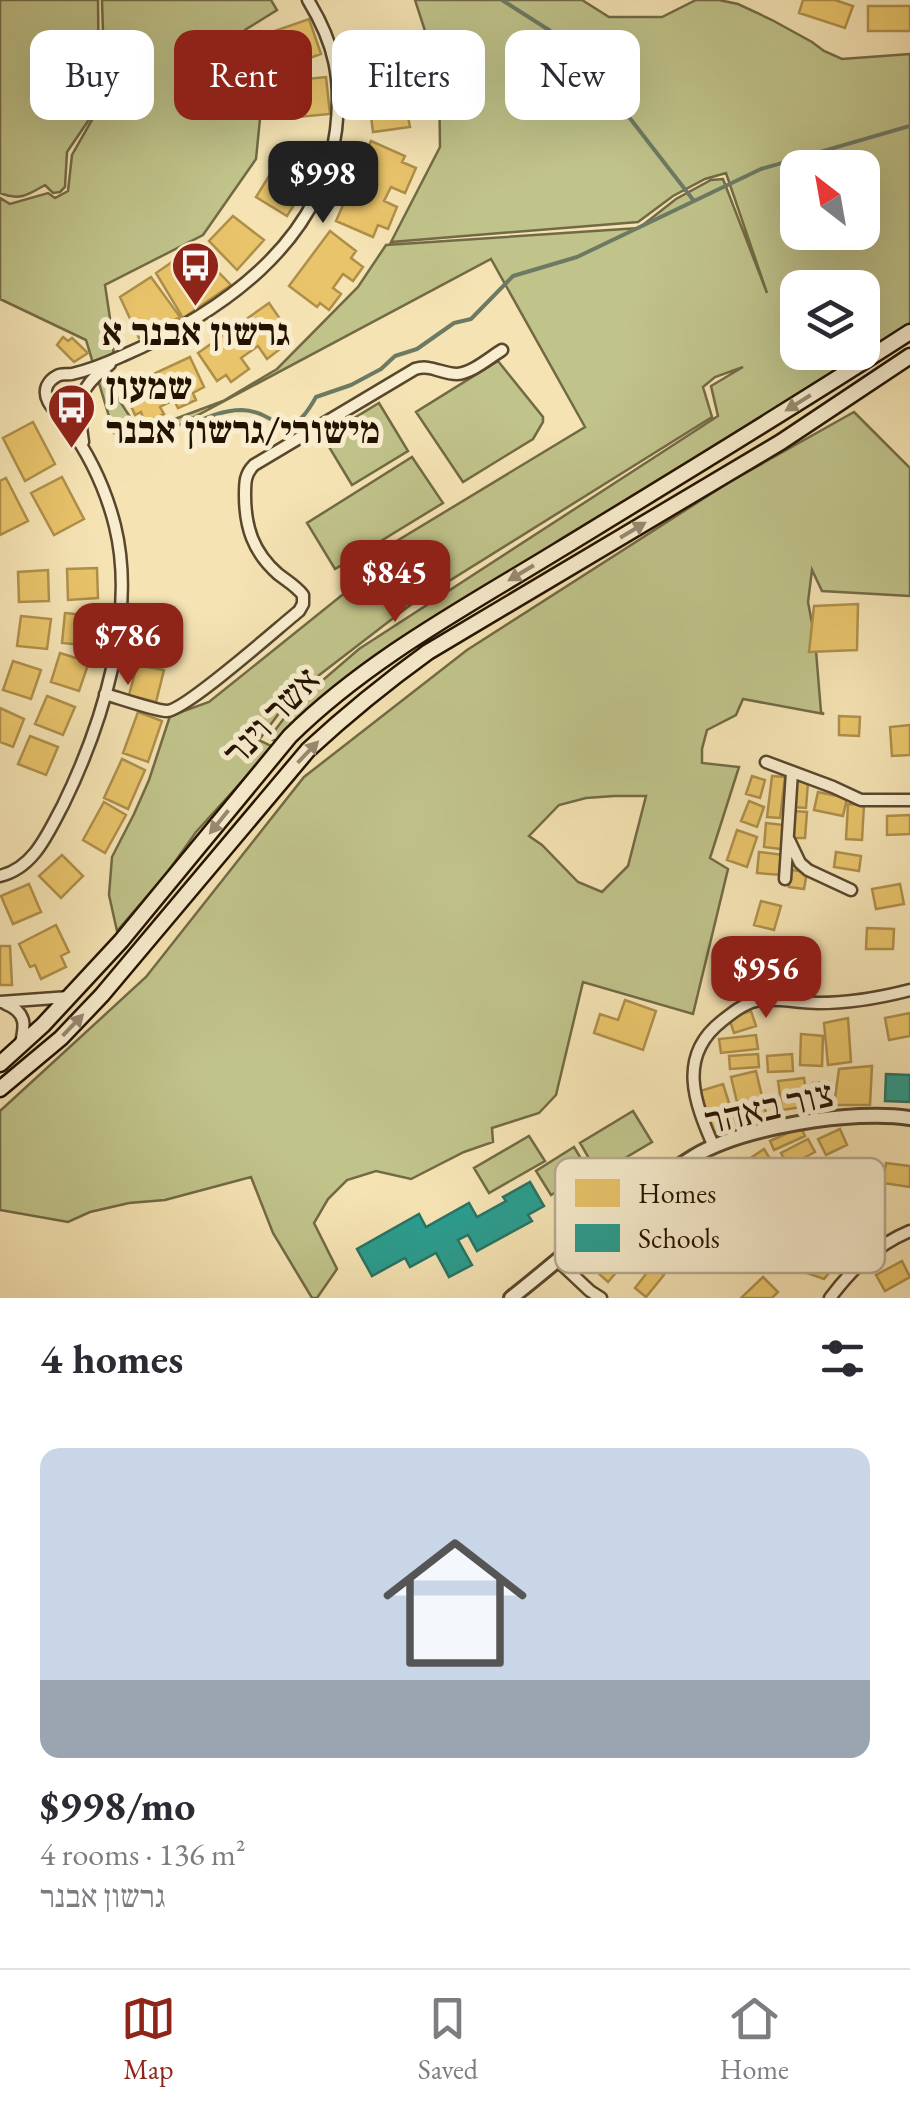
<!DOCTYPE html>
<html lang="en">
<head>
<meta charset="utf-8">
<style>
	:root { --surface:#fff; --page:#f2f2f3; --text:#2b2b33; --muted:#7c7c81; --line:#e1e1e2; --accent:#8f2418 }
	body { margin:0; font-family:"EB Garamond","Frank Ruhl Libre",serif; background:var(--page); color:var(--text); height:100vh; display:flex; flex-direction:column; font-size:38px; white-space:nowrap }
	* { box-sizing:border-box; margin:0 }
	p { font-size:32px; color:var(--muted) }
	.icon { flex:none; width:55px; height:55px; fill:none; stroke:currentColor; stroke-width:2; stroke-linecap:round; stroke-linejoin:round }
	.map { position:relative; height:1298px; overflow:hidden }
	.side { display:flex; flex-direction:column; background:var(--surface); flex:1 }
	.side>* { flex:none }
	.hud { position:absolute; left:30px; top:30px; width:850px; height:90px; display:flex; gap:20px }
	.needle { width:65px; rotate:329deg }
	.tools { position:absolute; left:780px; top:150px; display:grid; gap:20px }
	.tools a { display:grid; place-items:center; width:100px; height:100px; border-radius:20px; background:var(--surface); box-shadow:0 10px 40px #0002; font-size:50px }
	.price { position:absolute; translate:-50% -85px; padding:0 22px; border-radius:20px; background:var(--accent); color:#fff; font-size:32px; line-height:65px; filter:drop-shadow(0 2px 5px #0008) }
	.price::after { content:''; position:absolute; left:50%; top:60px; width:30px; height:22px; margin-left:-15px; background:inherit; clip-path:polygon(0 0,100% 0,50% 100%) }
	.price.on { background:#222; color:#fff }
	ul { padding:0; list-style:none }
	li { display:grid; align-content:center; gap:20px; height:530px; padding:0 40px }
	li span { display:grid; place-items:center; height:310px; border-radius:20px; color:#555 }
	li>.icon { margin-inline-start:auto }
	span .icon { width:180px; height:180px; fill:#fffc; stroke-width:1 }
	li b { font-size:42px }
	h2 { display:flex; justify-content:space-between; align-items:center; height:120px; padding:0 40px; font-size:42px }
	.chip { padding:0 35px; border-radius:20px; background:var(--surface); box-shadow:0 10px 40px #0002; font-size:35px; line-height:90px }
	.chip.on { background:var(--accent); color:#fff }
	.menu { display:flex; justify-content:space-around; align-items:center; height:140px; border-top:2px solid var(--line); background:var(--surface); font-size:28px; color:var(--muted) }
	.menu a { display:grid; justify-items:center; gap:5px }
	.menu .on { color:var(--accent) }
	.map>svg:first-child { display:block }
	.green { fill:#c0c38a; stroke:#726a45; stroke-width:2.5; fill-rule:evenodd }
	.homes { fill:#e9c46a; stroke:#ae8f4a; stroke-width:2.5 }
	.schools { fill:#2a9d8f; stroke:#287364; stroke-width:2.5 }
	.lines { fill:none; stroke-linecap:round; stroke-linejoin:round }
	.stream { stroke:#6c7a64; stroke-width:4 }
	.minor-casing { stroke:#58462d; stroke-width:15 }
	.tertiary-casing { stroke:#58462d; stroke-width:18 }
	.secondary-casing { stroke:#231200; stroke-width:19 }
	.minor { stroke:#f8edce; stroke-width:10 }
	.tertiary { stroke:#f8edce; stroke-width:12 }
	.secondary { stroke:#f8edce; stroke-width:14 }
	.oneway { fill:#988a71 }
	.labels { text-anchor:middle; stroke-width:10; stroke-linejoin:round; paint-order:stroke }
	.poi-label { font-size:38px; font-weight:bold; fill:#231200; stroke:#f8edce }
	.street-label { font-size:38px; fill:#231200; stroke:#f8edce }
	.key { fill:#f8edce; stroke:#b8ab90; stroke-width:2.5 }
	.key-label { font-size:28px; fill:#231200 }
</style>
</head>
<body>
<div class="map">
<svg width="910" height="1298" viewBox="0 0 910 1298">
	<rect width="100%" height="100%" fill="#f5e3b3"/>
	<filter id="stains"><feTurbulence type="fractalNoise" baseFrequency=".002" numOctaves="4"/><feColorMatrix values="0 0 0 0 .2 0 0 0 0 .09 0 0 0 0 .02 0 0 0 .5 -.17"/></filter>
	<radialGradient id="worn" r=".72"><stop offset=".6" stop-color="#630" stop-opacity="0"/><stop offset="1" stop-color="#630" stop-opacity=".3"/></radialGradient>
	<!-- green -->
	<path class="green" d="M0 0H98L99 105 67 152 65 187 60 192 53 193 45 185C28 195 19 201 0 193Z
		M102 0H271L277 10 245 30 246 41 264 78 256 159 203 235 105 285 114 345 109 385 140 432 223 401 277 369 358 287 386 245 639 228 676 199 711 180 723 179 767 293 726 173 705 179 673 196 638 222 391 242 440 147 439 74 415 0H582L609 17H662L696 0H719L738 4 772 20 812 42 824 51 842 59 910 54V323L415 634 278 742 269 738 295 704 359 649 718 416 711 386 743 367 715 377 703 387 712 417 409 606 292 696 259 740 273 747 196 832 167 873 117 931 109 895 112 857 134 814 149 780 170 716 209 702 382 563 377 553 585 427 491 259 155 438 114 433 86 340 0 299V198L10 204 48 193 55 198 68 191 72 155 101 104 104 66ZM798 168H862V232H798ZM798 288H862V352H798Z
		M498 361 543 417V422L533 439 463 482 416 412Z
		M379 403 408 451 352 485 323 437Z
		M854 412 910 468V596L822 591 812 570 808 602 815 639 821 712 824 714 743 699 736 715 707 730 702 749V763L739 767 710 858 728 869 693 1014 583 982 556 1095 539 1113 492 1128 493 1142 464 1152 411 1179 376 1171 347 1180 328 1199 314 1223 337 1269 317 1298H312L273 1233 251 1177 165 1200 129 1203 90 1212 68 1222 0 1210V1111L146 977 304 777 467 650 731 481ZM614 796H646L628 866 602 892 578 882 542 845 529 836 559 805 586 798Z
		M412 457 443 503 335 569 307 523Z
		M633 1111 652 1142 598 1174 580 1143Z
		M529 1136 545 1161 489 1193 474 1168Z
		M574 1147 589 1172 551 1195 536 1171Z"/>
	<!-- homes -->
	<path class="homes" d="M803 0H835L853 6 845 28 799 13Z
		M868 6H910V31H868Z
		M309 19 321 54 282 68 269 33Z
		M395 33 396 42 414 39 417 66 394 69 396 89 418 86 422 115 408 117 410 127 373 132 361 37Z
		M326 77 330 114 288 118 285 81Z
		M371 141 405 156 402 162 416 168 405 193 391 187 384 201 397 207 388 229 378 225 373 237 336 221Z
		M274 168 305 187 287 216 256 197Z
		M233 216 264 240 237 270 209 241Z
		M330 231 356 251 351 258 363 267 353 281 343 274 333 288 341 294 329 310 320 303 317 307 289 286Z
		M194 247 231 285 183 318 156 273Z
		M151 277 180 317 139 338 120 297Z
		M269 303 289 332 279 339 284 346 267 359 258 346 241 358 249 369 231 382 226 375 217 381 198 353Z
		M63 337 68 341 72 338 88 353 74 362 57 345Z
		M190 357 204 387 193 393 196 400 178 408 174 400 160 407 164 414 145 423 141 412 135 415 123 388Z
		M33 422 55 464 25 481 3 438Z
		M62 477 84 519 54 535 31 493Z
		M6 478 28 521 0 535V481Z
		M97 568 98 598 68 600 67 569Z
		M48 570 49 601 19 602 18 572Z
		M858 604 857 650 809 652 814 606Z
		M65 613 95 616 92 646 62 643Z
		M21 616 51 619 47 649 17 646Z
		M141 618 169 621 166 659 138 656Z
		M60 653 89 662 79 691 51 682Z
		M13 661 41 670 31 699 3 690Z
		M137 665 164 670 156 702 129 695Z
		M47 696 75 707 63 735 35 724Z
		M0 708 24 719 13 747 0 742Z
		M138 712 162 721 148 762 123 753Z
		M839 716 860 717 859 736 839 735Z
		M910 725V755L892 756 890 727Z
		M30 736 58 747 46 775 18 764Z
		M122 759 145 770 128 809 104 798Z
		M752 776 765 780 760 798 746 794Z
		M772 776 785 777 780 818 767 817Z
		M796 781 808 782 806 808 794 807Z
		M818 792 847 798 843 816 814 810Z
		M749 801 764 807 757 827 741 821Z
		M104 802 126 815 105 853 83 840Z
		M848 804 864 805 862 840 846 839Z
		M794 811 807 812 805 838H792Z
		M910 815V834L887 835V816Z
		M766 823 784 825 781 849 764 847Z
		M737 830 757 837 747 867 727 860Z
		M759 852 784 855 782 875 757 873Z
		M836 852 861 856 859 871 834 867Z
		M62 855 83 876 61 898 39 876Z
		M791 870 807 872 804 889 789 887Z
		M29 884 41 912 13 924 1 896Z
		M900 884 904 904 876 909 872 889Z
		M761 901 781 906 774 930 754 925Z
		M56 925 69 952 61 956 66 967 41 979 35 965 30 967 19 944Z
		M867 928 894 929 893 949H866Z
		M735 938 755 941 750 984 730 982Z
		M0 946H10L12 985H0Z
		M625 1000 656 1011 643 1050 594 1033 600 1014 618 1020Z
		M751 1011 756 1026 734 1033 729 1018Z
		M910 1013V1036L889 1040 885 1018Z
		M848 1018 851 1062 828 1065 824 1023Z
		M801 1034 823 1036 822 1066 800 1065Z
		M756 1035 758 1049 721 1053 719 1039Z
		M758 1054 759 1067 730 1069 729 1056Z
		M792 1054 793 1071 768 1072 767 1056Z
		M872 1066 870 1105H834L839 1069Z
		M756 1071 766 1113 741 1119 731 1077Z
		M804 1078 808 1106 782 1110 778 1081Z
		M829 1082 831 1103 815 1104 813 1083Z
		M723 1084 736 1125 714 1133 700 1091Z
		M801 1127 805 1136 774 1150 770 1141Z
		M840 1129 847 1145 826 1155 818 1139Z
		M808 1139 815 1152 788 1166 781 1153Z
		M764 1149 786 1185 777 1191 763 1167 748 1175 753 1183 745 1188 734 1169Z
		M886 1163 910 1166V1187L883 1183Z
		M619 1242 633 1253 608 1282 595 1270 598 1258 607 1248Z
		M818 1254 838 1262 824 1279 804 1272Z
		M902 1261 910 1277 885 1291 876 1275Z
		M653 1265 664 1275 646 1297 635 1288Z
		M763 1277 778 1292 772 1298H741Z"/>
	<!-- schools -->
	<path class="schools" d="M886 1074 910 1075V1102L885 1101Z
		M530 1182 544 1206 528 1215 532 1221 477 1251 468 1235 458 1240 472 1265 449 1277 436 1253 410 1267 405 1258 372 1276 357 1249 419 1214 426 1227 469 1203 477 1217 506 1201 503 1197Z"/>
	<g class="lines">
		<!-- stream -->
		<path class="stream" d="M502 0 549 30 615 99 694 201
			M188 426C205 418 223 410 242 410 278 411 286 451 316 397L351 385 381 369 395 356 417 349 454 323 471 319 513 276 577 257 761 169 910 126"/>
		<defs>
			<path id="minor" d="M78 405 83 442
				M57 410C79 414 77 403 86 388 92 378 101 371 110 364
				M105 694C119 698 156 711 167 711 186 710 279 627 299 611L303 604V595C296 586 287 581 278 574 253 552 245 527 245 495 245 482 245 474 254 465L415 369C431 364 441 374 457 374 472 373 489 358 502 350
				M766 762 833 787 861 800H910
				M789 840 800 863 808 870 851 890
				M0 876C34 868 48 833 63 805 102 725 137 616 115 526 106 490 89 454 67 424 59 413 41 402 47 386 49 382 53 378 57 376 62 373 67 375 72 374 89 370 107 363 122 356 219 314 322 244 336 130 342 79 335 44 308 0
				M785 879 792 772
				M0 1002 69 997
				M6 1004C28 1013 25 1027 20 1047
				M714 1147C694 1102 677 1056 722 1021 732 1013 743 1004 756 1001 775 997 798 1003 818 1003 850 1003 879 998 910 990
				M557 1260 590 1291 601 1298
				M830 1298C852 1269 876 1245 910 1231"/>
			<path id="tertiary" d="M511 1298C571 1251 628 1197 693 1157 742 1127 854 1109 910 1118"/>
			<path id="secondary" d="M0 1064 43 1025 121 941 290 736C368 659 466 607 559 550 677 478 794 407 910 332
				M0 1089 61 1038 102 995 308 750C346 715 385 683 428 652L781 442 910 356"/>
		</defs>
		<!-- minor casing -->
		<use href="#minor" class="minor-casing"/>
		<!-- tertiary casing -->
		<use href="#tertiary" class="tertiary-casing"/>
		<!-- secondary casing -->
		<use href="#secondary" class="secondary-casing"/>
		<!-- minor -->
		<use href="#minor" class="minor"/>
		<!-- tertiary -->
		<use href="#tertiary" class="tertiary"/>
		<!-- secondary -->
		<use href="#secondary" class="secondary"/>
	</g>
	<!-- one-way arrows -->
	<defs><path id="oneway-solid" d="M-6-.8H1V-3.2L6.5 0L1 3.2V.8H-6Z" transform="scale(2.5)"/></defs>
	<g class="oneway">
		<use href="#oneway-solid" transform="translate(798 403) rotate(148)"/>
		<use href="#oneway-solid" transform="translate(633 530) rotate(-31)"/>
		<use href="#oneway-solid" transform="translate(521 573) rotate(149)"/>
		<use href="#oneway-solid" transform="translate(308 752) rotate(-46)"/>
		<use href="#oneway-solid" transform="translate(219 822) rotate(129)"/>
		<use href="#oneway-solid" transform="translate(73 1025) rotate(-46)"/>
	</g>
	<!-- icons -->
	<defs>
		<symbol id="bus-pin" viewBox="-11 -11 22 30"><path d="M0 17L-7.5 6A9.5 9.5 0 1 1 7.5 6Z" fill="#8f2418" stroke="#f8edce"/><path d="M-5-6H5V4H4V6H2V4H-2V6H-4V4H-5ZM-3.5-4V0h7V-4ZM-3.5 1.2v1.5H-2V1.2ZM2 1.2v1.5H3.5V1.2Z" fill="#fff"/></symbol>
	</defs>
	<g fill-rule="evenodd">
		<use href="#bus-pin" x="168" y="238" width="55" height="75"/>
		<use href="#bus-pin" x="44" y="380" width="55" height="75"/>
	</g>
	<g class="labels">
		<!-- poi labels -->
		<g class="poi-label">
			<text x="196" y="345">גרשון אבנר א</text>
			<text x="106" y="399" text-anchor="start">שמעון<tspan x="106" dy="44">מישורי/גרשון אבנר</tspan></text>
		</g>
		<!-- street labels -->
		<g class="street-label">
			<text transform="translate(271 716) rotate(-46)" y="13">אשר וינר</text>
			<text transform="translate(769 1107) rotate(-13)" y="13">צור באהר</text>
		</g>
	</g>
	<!-- legend -->
	<rect x="555" y="1158" width="330" height="115" rx="15" class="key"/>
	<rect x="575" y="1179" width="45" height="28" fill="#e9c46a"/>
	<rect x="575" y="1224" width="45" height="28" fill="#2a9d8f"/>
	<g class="key-label">
		<text x="638" y="1203">Homes</text>
		<text x="638" y="1248">Schools</text>
	</g>
	<rect width="100%" height="100%" filter="url(#stains)"/>
	<rect width="100%" height="100%" fill="url(#worn)"/>
</svg>
<div class="tools">
<a><svg class="needle" viewBox="-14 -14 28 28"><path d="M0-13l5 13h-10z" fill="#e53935"/><path d="M0 13l5-13h-10z" fill="#7c7c81"/></svg></a>
<a><svg class="icon" aria-label="layers" viewBox="0 0 24 24"><path d="M12 4l9 5-9 5-9-5zM3 14l9 5 9-5"/></svg></a>
</div>
<b class="price on" style="left:323px;top:226px">$998</b>
<b class="price" style="left:395px;top:625px">$845</b>
<b class="price" style="left:128px;top:688px">$786</b>
<b class="price" style="left:766px;top:1021px">$956</b>
<div class="hud">
<a class="chip">Buy</a>
<a class="chip on">Rent</a>
<a class="chip">Filters</a>
<a class="chip">New</a>
</div>
</div>
<section class="side">
<h2>4 homes<svg class="icon" aria-label="filters" viewBox="0 0 24 24"><path d="M4 7h16M4 17h16"/><circle cx="9" cy="7" r="2"/><circle cx="15" cy="17" r="2"/></svg></h2>
<ul>
<li><span style="background:linear-gradient(#c9d6e8 75%,#9aa5b1 0)"><svg class="icon" aria-label="home" viewBox="0 0 24 24"><path d="M3 11l9-7 9 7M6 9v11h12V9"/></svg></span><div><b>$998/mo</b><p>4 rooms · 136 m²</p><p>גרשון אבנר</p></div></li>
</ul>
</section>
<nav class="menu">
<a class="on"><svg class="icon" aria-label="map" viewBox="0 0 24 24"><path d="M3 6l6-2 6 2 6-2v14l-6 2-6-2-6 2zM9 4v14M15 6v14"/></svg>Map</a>
<a><svg class="icon" aria-label="saved" viewBox="0 0 24 24"><path d="M7 4h10v16l-5-4-5 4z"/></svg>Saved</a>
<a><svg class="icon" aria-label="home" viewBox="0 0 24 24"><path d="M3 11l9-7 9 7M6 9v11h12V9"/></svg>Home</a>
</nav>
</body>
</html>
